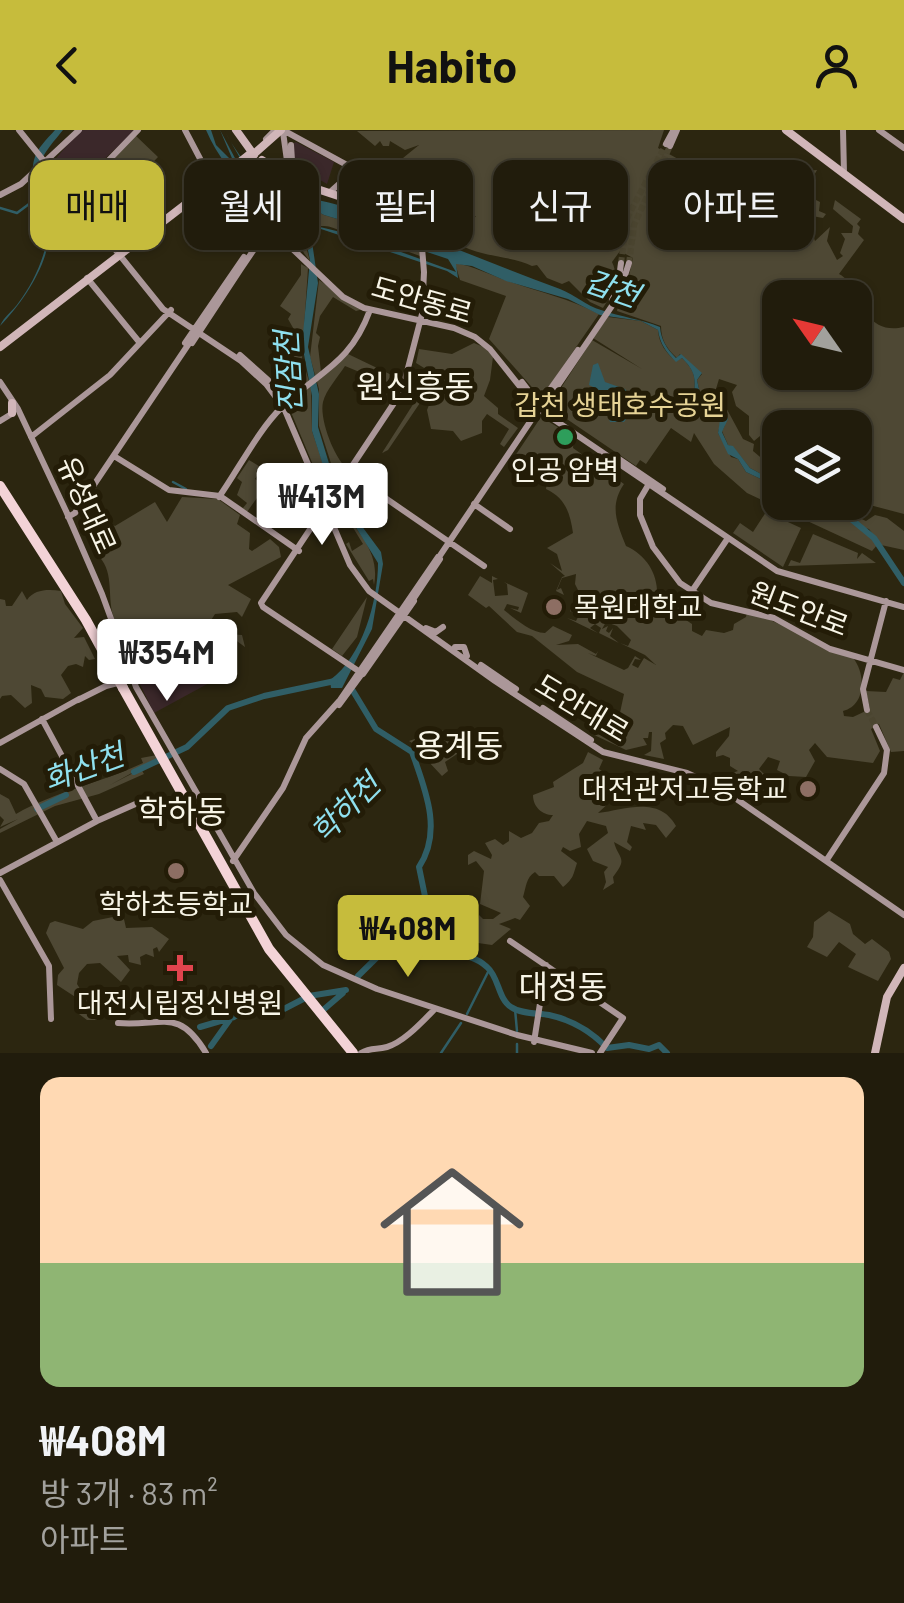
<!DOCTYPE html>
<html lang="ko">
<head>
<meta charset="utf-8">
<style>
	:root { --surface:#211c0c; --page:#2d291a; --text:#f1f3f6; --muted:#a2a19d; --line:#3e3a2d; --accent:#c6bc3c }
	body { margin:0; font-family:Barlow,"Noto Sans KR",sans-serif; background:var(--page); color:var(--text); height:100vh; display:flex; flex-direction:column; font-size:38px; white-space:nowrap }
	* { box-sizing:border-box; margin:0 }
	p { font-size:32px; color:var(--muted) }
	.icon { flex:none; width:55px; height:55px; fill:none; stroke:currentColor; stroke-width:2; stroke-linecap:round; stroke-linejoin:round }
	.map { position:relative; height:923px; overflow:hidden }
	.side { display:flex; flex-direction:column; background:var(--surface); flex:1 }
	.side>* { flex:none }
	.top-card { position:absolute; left:30px; top:30px; width:845px; height:90px; display:flex; gap:20px }
	.needle { width:65px; rotate:304deg }
	.fabs { position:absolute; left:762px; top:150px; display:grid; gap:20px }
	.fabs a { display:grid; place-items:center; width:110px; height:110px; border-radius:20px; background:var(--surface); box-shadow:0 2px 8px #0004,0 0 0 2px var(--line); font-size:50px }
	.price { position:absolute; translate:-50% -85px; padding:0 22px; border-radius:10px; background:#fff; color:#222; font-size:32px; line-height:65px; filter:drop-shadow(0 2px 5px #0008) }
	.price::after { content:''; position:absolute; left:50%; top:60px; width:30px; height:22px; margin-left:-15px; background:inherit; clip-path:polygon(0 0,100% 0,50% 100%) }
	.price.active { background:var(--accent); color:#111 }
	ul { padding:0; list-style:none }
	li { display:grid; align-content:center; gap:20px; height:530px; padding:0 40px }
	li+li { border-top:2px solid var(--line) }
	li span { display:grid; place-items:center; height:310px; border-radius:20px; color:#555 }
	li>.icon { margin-inline-start:auto }
	span .icon { width:180px; height:180px; fill:#fffc; stroke-width:1 }
	li b { font-size:42px }
	.pill { padding:0 35px; border-radius:20px; background:var(--surface); box-shadow:0 2px 8px #0004,0 0 0 2px var(--line); font-size:35px; line-height:90px }
	.pill.active { background:var(--accent); color:#111 }
	header { display:flex; justify-content:space-between; align-items:center; height:130px; padding:0 40px; background:var(--accent); color:#111; font-size:45px; font-weight:700 }
	.map>svg:first-child { display:block }
	.commercial { fill:#3b282a }
	.green { fill:#4e4834; fill-rule:evenodd }
	.water { fill:#305e66; fill-rule:evenodd }
	.lines { fill:none; stroke-linecap:round; stroke-linejoin:round }
	.stream { stroke:#305e66; stroke-width:2.5 }
	.river { stroke:#305e66; stroke-width:6 }
	.secondary-tunnel { stroke:#4b4530; stroke-width:6; stroke-dasharray:6 3; stroke-linecap:butt }
	.secondary { stroke:#ab9799; stroke-width:6 }
	.primary { stroke:#d1b6b9; stroke-width:8 }
	.highway { stroke:#f3d3d7; stroke-width:10 }
	.secondary-bridge { stroke:#ab9799; stroke-width:6 }
	.primary-bridge { stroke:#d1b6b9; stroke-width:8 }
	.highway-bridge { stroke:#f3d3d7; stroke-width:10 }
	.leisure-dot { fill:#2e9e5b; stroke:#231c07; stroke-width:4 }
	.education-dot { fill:#8d6e63; stroke:#231c07; stroke-width:4 }
	.health-dot { fill:#e0444e; stroke:#231c07; stroke-width:4 }
	.labels { text-anchor:middle; stroke-width:10; stroke-linejoin:round; paint-order:stroke }
	.street-label { font-size:28px; fill:#f8f5e7; stroke:#231c07 }
	.park-label { font-size:28px; fill:#e6d395; stroke:#231c07 }
	.poi-label { font-size:28px; fill:#f8f5e7; stroke:#231c07 }
	.water-label { font-size:30px; font-style:italic; fill:#8fe0ef; stroke:#231c07 }
	.quarter-label { font-size:32px; fill:#f8f5e7; stroke:#231c07 }
</style>
</head>
<body>
<header><svg class="icon" aria-label="back" viewBox="0 0 24 24"><path d="M15 5l-7 7 7 7"/></svg>Habito<svg class="icon" aria-label="person" viewBox="0 0 24 24"><circle cx="12" cy="8" r="4"/><path d="M4 21q1-7 8-7t8 7"/></svg></header>
<div class="map">
<svg width="904" height="923" viewBox="0 0 904 923">
	<rect width="100%" height="100%" fill="#2c2610"/>
	<!-- commercial -->
	<path class="commercial" d="M80 0H135L73 59 52 33Z
		M296 12 334 32 327 54 296 36 292 14Z
		M159 519 174 542H179L187 528 200 530 203 542 211 552 154 583 131 536Z"/>
	<!-- green -->
	<path class="green" d="M664 0 658 18 680 30 704 34 715 48 722 41H732L736 38C763 42 758 53 774 66L786 64V57L780 55 783 50 788 54 791 51 799 53 791 55 792 60 801 58 806 41 817 40 804 64 820 72 819 81 826 84 823 88 812 86 810 97 815 111 830 97 827 111 837 130 843 126 840 123 845 109 841 103H852L853 96 833 79 835 70 861 89 857 94 860 97 858 104 864 110 839 144C854 152 857 169 859 184H865C877 196 887 201 904 197V384L866 374 855 365V298H780V327L760 306 754 311 749 305V286L736 276 732 262 737 255 719 249 716 259 743 309 754 314 753 321 780 344V354L750 338 733 317 728 315 722 301 725 295 721 279 700 264 697 250 702 244 680 224 677 228C667 219 661 210 661 196L617 181 619 171 624 168 633 128 620 121 612 132C620 148 612 164 603 178L590 172 569 151 562 154 547 148 537 135 532 136C509 123 458 129 446 98L467 97 476 86 470 88 465 82 441 81 436 76 443 67 440 68 431 55 396 33 394 29 403 28 419 15 405 20 390 11 389 16H383L380 11 375 16 357 1ZM780 168H855V242H780Z
		M135 5 158 27 130 56 110 31Z
		M240 34 284 66 301 71V98L310 131C297 117 298 99 277 92L288 74 262 64 237 44V37Z
		M233 46 266 71H279L268 88 230 57 228 50Z
		M304 74 324 85 374 100 393 110 396 108 420 120V126L395 117 385 107 383 113C369 100 360 107 345 102 332 98 327 93 314 98L309 95 311 91 302 79Z
		M455 133C474 136 490 145 508 151 539 162 570 169 599 184L543 265 538 264 489 209 506 166 460 150Z
		M301 134 308 138 302 228 311 258 312 301 332 361 326 366 288 275 298 260 286 221 296 203 288 189 291 184 280 176 301 145Z
		M319 150 363 179 356 181 333 167 320 186 316 203 320 207 318 216 321 242 348 224 400 249 398 258 345 236C338 247 326 260 323 272 319 289 335 331 349 340L338 355 319 296V259L310 227Z
		M608 187 641 191 658 200C659 214 666 223 676 231L682 228C694 240 696 246 694 263L721 290 718 303 731 327 738 329 746 342 780 358V372C819 373 829 374 859 397L846 382 866 391 875 385 887 388 904 401V420L881 415 869 399 861 397 878 414 872 421 747 363 714 334 694 303 691 312 671 298 646 334 640 330 636 336 552 279 550 275 592 210 642 239 593 208Z
		M474 213 486 218 493 227 490 250 484 266 498 278V284L518 298 504 317 500 314 509 299 487 284 482 291V303L461 311 453 301 431 299 427 280 429 275 424 267 388 320 382 323 419 265 407 260 410 254 439 263 447 258V252L416 233 419 219 452 224Z
		M541 287 574 307 573 318 624 354C609 376 617 393 626 416 648 426 659 446 657 469L667 476 689 461 692 463 671 480 692 494V501L702 506 706 500 724 503 733 500 734 494 746 487 747 482 759 485 853 528C866 543 866 576 843 581L844 586 853 587 870 579 866 561 886 562 893 548 900 550 904 542V621L891 622 879 594 871 599 880 621 873 633 827 627 815 613 809 620 815 631 806 647 789 646 777 640 780 631 768 627 759 639 764 644 762 646 744 645 742 650 727 652 720 647 738 641 730 636V628L723 625 716 627V622L729 606 730 597 693 615 683 596 673 595 665 603 666 609 660 613 664 629 644 625 651 621 652 602H649L648 608H643L647 615 626 620 592 604 606 605 618 592 624 564 577 542 532 506 517 502 489 476 486 478 468 465 480 446 492 453V446L498 449 493 450 495 466 508 465 507 454 504 452 528 463 521 483 510 478 518 480 519 477 507 474 504 480C514 488 531 503 545 503L553 496 572 505 569 511 556 515 578 514 596 524 598 521 596 526 588 523 624 540 628 538 635 526 641 530 635 529 632 535 638 538 644 528 656 535 645 525 620 513 628 516 631 510 617 496 606 492 602 499 608 496 606 501 609 503 613 498 610 506 619 513 599 503 601 498 595 494 590 498 598 503 567 488 576 491 578 487 570 481 579 462 575 454 576 444 562 448 557 460 561 458 564 465 556 461 562 447 565 446 550 433 562 441 557 424 547 418 573 403C570 382 565 368 546 359L548 346H543L540 337 536 341 515 326Z
		M249 330 262 338 255 349 263 354 266 349 269 351 247 382 234 372 243 378 247 373 237 365 242 352 237 348Z
		M182 367 218 369 240 385 237 394 250 403 249 419 252 421 270 409 279 417 281 427 228 455 251 469 242 487 237 482 215 484 206 498 211 503 242 505 245 517 234 509 217 535 218 515 207 509 202 516 205 529 187 528 175 540 168 537 155 511 143 521 135 518 126 525C122 512 116 499 113 485 107 465 115 439 96 424L110 420 113 415 104 395 110 393 115 396 155 372 167 392Z
		M336 370C354 399 381 420 374 455L373 449 369 451 346 414 349 412 352 421 363 414Z
		M766 382 801 398 783 437 733 403 740 393 753 402Z
		M813 404 858 423 857 429 862 423 876 433 788 436 791 430 800 433Z
		M22 461 27 470C34 459 49 459 61 461L65 474 83 498 74 508 84 507 95 529 89 530 85 526 83 537 76 534 68 536 61 545 71 563 63 569 45 567 41 559 31 555 32 573 25 578 11 565 2 566 0 569V469L5 470 6 476H12Z
		M367 467 357 507 342 526 332 519Z
		M440 600 455 603 462 600 463 608H471L464 615 469 618V624L466 620 461 627 457 624 445 632 448 641 442 646 427 630 428 623 409 611Z
		M588 622 603 630 599 639C609 647 624 649 635 659L613 669 598 683C624 680 659 665 676 696L666 708 656 695 643 693 646 700 631 696 627 712 632 717 630 721 614 712C618 729 629 727 613 747L614 753 603 760 606 752 604 742 608 737 593 731 587 719 608 703 606 696 587 691 579 704 581 717 570 721 563 717 561 721 577 733C573 745 574 748 563 757L554 746H539L535 742C526 747 526 758 523 767L530 776 520 790 515 788 499 794 511 799 492 815 478 813 475 802 460 815 446 806 477 796 479 785 483 789H493L501 783 480 774 484 741 476 731 468 735V725L474 721 491 729 492 725 485 713 495 709 503 715 509 711V701L521 708 532 703 539 693 549 691 553 685C542 685 533 677 533 665L554 657 553 652 583 633Z
		M157 625 159 628 110 655 141 639 144 644 99 664 55 676 0 703V699L18 689 0 697 4 690 0 686V664L9 669 16 684C56 661 101 653 143 633L141 628Z
		M829 781 850 794 853 804 865 814 872 809 889 822 891 829 878 851 848 837 856 824 839 812 827 827 807 817 813 807 814 792Z
		M123 785 126 798 152 797 169 809 159 822 157 817 153 819 154 827 146 824 140 827 141 835 129 832 128 825 117 826 130 840 121 852 100 833 87 834 79 843 77 854 89 873 103 882 99 890H87L79 884 83 872 57 855 58 845 64 838 46 803 50 793 55 791 83 799 93 791Z"/>
	<!-- water -->
	<path class="water" d="M55 0H63C47 20 31 35 42 62 45 72 50 82 50 92 52 130 25 170 0 196 4 186 13 181 19 172 38 147 61 96 39 68L31 74C38 59 30 45 34 30 37 18 47 9 55 0Z
		M206 0H211L216 15 234 33 220 0 236 30 240 28 224 0C242 33 256 46 287 65 295 70 301 66 309 68 326 72 345 76 361 82 429 107 492 134 560 159 575 165 587 176 601 180 621 187 641 189 660 197 661 210 667 219 676 228L681 224 702 243 697 250 700 264 724 280 728 289 722 302 728 315 733 316 750 338 780 354V358L746 342 738 329 728 324 718 303 720 290 694 263C696 247 694 240 682 228L676 232C666 222 660 214 658 200L641 191 600 185 568 169 506 151 472 136 456 134 458 148 447 141 321 99 309 91 318 153 308 217 319 264 318 297 334 350 347 376 381 422 383 434 372 499 342 558H331L330 550C362 527 378 471 378 433L329 354 312 301V266L302 214 310 130 300 82 276 70 271 72C240 55 220 32 206 0ZM303 74 324 85 374 100 393 110 397 108 406 115 448 129 456 142 357 106 320 97 309 89Z
		M598 233 605 252 625 259 632 268 630 284 624 292H610C603 267 620 270 589 255L593 235Z"/>
	<g class="lines">
		<!-- stream -->
		<path class="stream" d="M0 78 17 83 33 71
			M173 352 186 359
			M515 879 517 901
			M467 884 489 840
			M441 923 461 893
			M517 923V914"/>
		<!-- river -->
		<path class="river" d="M845 379 851 389 874 408 904 453
			M350 556 376 599 412 622C425 659 443 701 419 737L428 781 422 801 428 817C448 827 468 820 487 837 499 847 498 869 511 877 521 884 537 883 549 885 572 890 591 901 607 918L629 915 649 919 659 915 667 923
			M134 642 187 617 228 578 264 566 335 551
			M37 679 66 665
			M358 846 422 783 428 781
			M322 881 343 863
			M200 897 234 887 260 872 282 880 309 866 346 860
			M211 916 231 888"/>
		<!-- secondary-tunnel -->
		<path class="secondary-tunnel" d="M621 133 627 88 666 14
			M629 133 634 95 670 16
			M867 580 876 597"/>
		<!-- secondary -->
		<path class="secondary" d="M19 0 163 179 241 231 266 254 284 278 322 367
			M185 0 216 59 282 109 343 167 364 178 454 198 475 207 490 219 537 278 777 441 904 477
			M283 0 356 40
			M843 0 844 43
			M879 0 904 18
			M283 2 289 45
			M266 9 275 0
			M666 14 673 1
			M291 15 293 46
			M670 16 677 0
			M329 63 348 46 371 32
			M0 65 21 54 79 0
			M75 65 138 0
			M240 140 270 96
			M87 148 140 213
			M612 170 618 156 621 133
			M185 213 244 127
			M192 213 240 140
			M240 225 268 250
			M0 252 18 279 66 381 102 464 136 557 254 763 286 805 323 835 377 859 517 905 592 923
			M522 252 538 273 555 286
			M548 270 618 167 629 133
			M539 275 578 220
			M0 291 13 283
			M31 307 110 245 171 180
			M114 326 169 360 220 366 299 421
			M619 329 663 359
			M349 343 484 436
			M650 352 640 369V385L653 417 680 453 711 473 774 488 830 519 904 540
			M219 367C238 340 259 299 282 277 319 241 350 235 370 180
			M474 374 510 399
			M68 387 75 383 192 209
			M330 388 350 435 369 461 495 551 603 622 687 643 722 659 904 785
			M437 430 534 286
			M692 461 728 408
			M410 474 440 429
			M426 498 436 502 443 497
			M455 517H464L467 526
			M481 535 516 559
			M360 542 263 477 261 473 402 261 422 184 424 142 420 93
			M363 544 414 471
			M78 570 106 556 133 549
			M339 575 364 541
			M543 578 591 610
			M867 580 863 559 886 471
			M42 589 97 691
			M0 613 79 569
			M0 639 24 654 57 712
			M233 731 283 658 306 608 340 570 438 427
			M826 731 884 643 887 620 876 597
			M0 743 97 691 149 668
			M0 750 49 836 51 889
			M510 811 623 888 600 923
			M118 893C161 897 178 876 206 923
			M534 912 546 835
			M361 923C371 917 376 920 387 917 404 912 422 892 435 879"/>
		<!-- primary -->
		<path class="primary" d="M236 0 254 25
			M786 0 904 89
			M247 30 281 0
			M262 30 296 52 423 94
			M0 217 221 47
			M12 283V273
			M875 923 887 867 904 838"/>
		<!-- highway -->
		<path class="highway" d="M0 356 86 490 117 547
			M123 558 269 819 353 923"/>
		<!-- secondary-bridge -->
		<path class="secondary-bridge" d="M274 89 289 65 293 46"/>
		<!-- primary-bridge -->
		<path class="primary-bridge" d="M221 47 250 24"/>
		<!-- highway-bridge -->
		<path class="highway-bridge" d="M117 547 123 558"/>
	</g>
	<!-- markers -->
	<circle class="leisure-dot" cx="565" cy="307" r="10"/>
	<g class="education-dot">
		<circle cx="554" cy="477" r="10"/>
		<circle cx="808" cy="659" r="10"/>
		<circle cx="176" cy="741" r="10"/>
	</g>
	<path class="health-dot" d="M175 823h10v10h10v10h-10v10h-10v-10h-10v-10h10z"/>
	<g class="labels">
		<!-- street labels -->
		<g class="street-label">
			<text transform="translate(422 170) rotate(16)" y="10">도안동로</text>
			<text transform="translate(87 375) rotate(66)" y="10">유성대로</text>
			<text transform="translate(799 479) rotate(21)" y="10">원도안로</text>
			<text transform="translate(582 578) rotate(31)" y="10">도안대로</text>
		</g>
		<!-- park labels -->
		<g class="park-label">
			<text x="620" y="285">갑천 생태호수공원</text>
		</g>
		<!-- poi labels -->
		<g class="poi-label">
			<text x="565" y="350">인공 암벽</text>
			<text x="574" y="487" text-anchor="start">목원대학교</text>
			<text x="788" y="669" text-anchor="end">대전관저고등학교</text>
			<text x="176" y="784">학하초등학교</text>
			<text x="180" y="883">대전시립정신병원</text>
		</g>
		<!-- water labels -->
		<g class="water-label">
			<text transform="translate(612 159) rotate(19)" y="10">갑천</text>
			<text transform="translate(289 242) rotate(-93)" y="10">진잠천</text>
			<text transform="translate(84 638) rotate(-20)" y="10">화산천</text>
			<text transform="translate(346 679) rotate(-45)" y="10">학하천</text>
		</g>
		<!-- quarter labels -->
		<g class="quarter-label">
			<text x="415" y="268">원신흥동</text>
			<text x="459" y="627">용계동</text>
			<text x="182" y="693">학하동</text>
			<text x="563" y="868">대정동</text>
		</g>
	</g>
</svg>
<div class="fabs">
<a><svg class="needle" viewBox="-14 -14 28 28"><path d="M0-13l5 13h-10z" fill="#e53935"/><path d="M0 13l5-13h-10z" fill="#a2a19d"/></svg></a>
<a><svg class="icon" aria-label="layers" viewBox="0 0 24 24"><path d="M12 4l9 5-9 5-9-5zM3 14l9 5 9-5"/></svg></a>
</div>
<b class="price" style="left:322px;top:418px">₩413M</b>
<b class="price" style="left:167px;top:574px">₩354M</b>
<b class="price active" style="left:408px;top:850px">₩408M</b>
<div class="top-card">
<a class="pill active">매매</a>
<a class="pill">월세</a>
<a class="pill">필터</a>
<a class="pill">신규</a>
<a class="pill">아파트</a>
</div>
</div>
<section class="side">
<ul>
<li><span style="background:linear-gradient(#ffd9b3 60%,#8fb573 0)"><svg class="icon" aria-label="home" viewBox="0 0 24 24"><path d="M3 11l9-7 9 7M6 9v11h12V9"/></svg></span><div><b>₩408M</b><p>방 3개 · 83 m²</p><p>아파트</p></div></li>
</ul>
</section>
</body>
</html>
